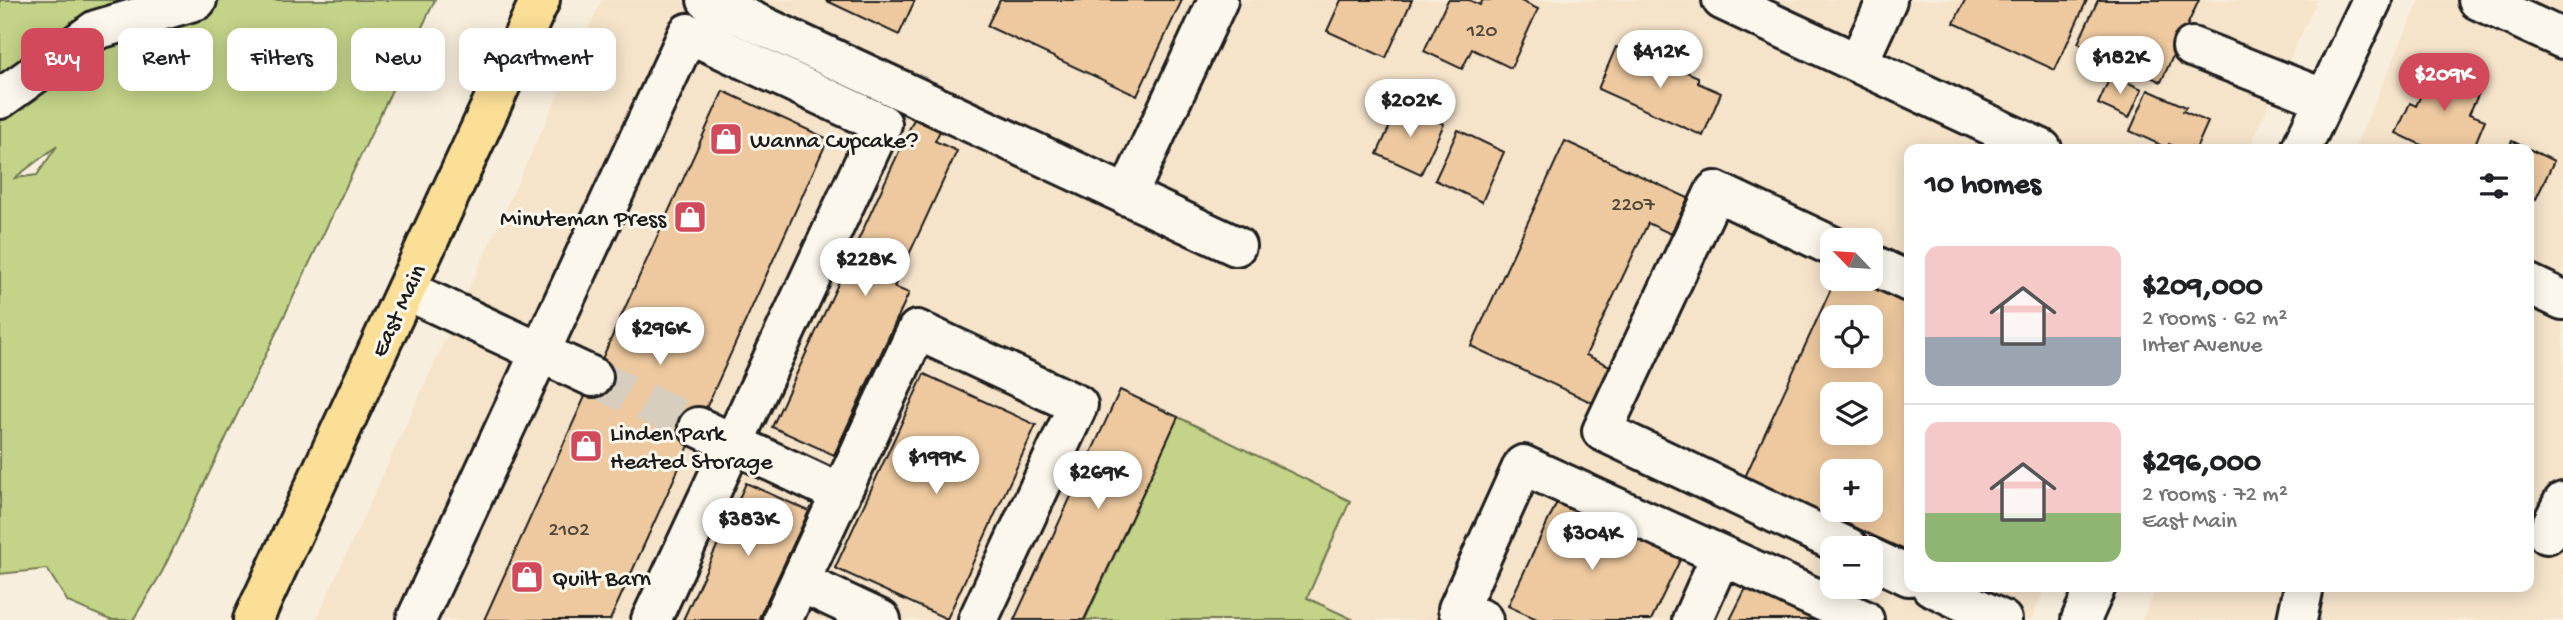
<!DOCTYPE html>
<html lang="en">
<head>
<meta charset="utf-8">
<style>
	:root { --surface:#fff; --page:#f6f6f6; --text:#202124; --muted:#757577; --line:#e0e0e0; --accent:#d1495b }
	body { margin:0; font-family:"Gochi Hand",sans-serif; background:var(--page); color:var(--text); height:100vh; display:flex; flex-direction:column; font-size:26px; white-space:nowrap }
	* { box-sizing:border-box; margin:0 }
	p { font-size:23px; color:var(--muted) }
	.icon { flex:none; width:38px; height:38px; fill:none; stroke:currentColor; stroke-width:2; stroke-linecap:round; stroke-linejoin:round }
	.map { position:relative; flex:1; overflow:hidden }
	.details { position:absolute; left:1904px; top:144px; width:630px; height:448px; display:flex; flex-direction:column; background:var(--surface); border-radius:14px; box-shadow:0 4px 18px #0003 }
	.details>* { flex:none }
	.top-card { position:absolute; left:21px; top:28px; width:665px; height:63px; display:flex; gap:14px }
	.needle { width:46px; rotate:295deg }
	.fabs { position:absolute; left:1820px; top:228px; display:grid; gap:14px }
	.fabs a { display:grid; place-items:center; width:63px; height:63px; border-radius:14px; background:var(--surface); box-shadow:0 4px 18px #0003; font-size:35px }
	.price { position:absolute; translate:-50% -60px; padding:0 16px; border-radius:24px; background:#fff; color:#222; font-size:23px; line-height:46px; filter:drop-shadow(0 2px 4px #0008) }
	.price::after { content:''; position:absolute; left:50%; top:42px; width:21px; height:16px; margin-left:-10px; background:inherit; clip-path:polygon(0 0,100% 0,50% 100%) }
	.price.active { background:var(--accent); color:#fff }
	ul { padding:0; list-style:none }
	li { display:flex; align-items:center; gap:21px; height:175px; padding:0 21px }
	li+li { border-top:2px solid var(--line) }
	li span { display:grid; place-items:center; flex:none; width:196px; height:140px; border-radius:14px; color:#555 }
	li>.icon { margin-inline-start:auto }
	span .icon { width:84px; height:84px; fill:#fffc; stroke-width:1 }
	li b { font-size:30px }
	h2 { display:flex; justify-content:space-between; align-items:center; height:84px; padding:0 21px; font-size:30px }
	.tag { padding:0 24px; border-radius:14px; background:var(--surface); box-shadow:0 4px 18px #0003; font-size:24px; line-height:63px }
	.tag.active { background:var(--accent); color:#fff }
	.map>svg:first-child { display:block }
	.built { fill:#f5e3ca; fill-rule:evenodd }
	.green { fill:#c3d387; stroke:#707852; stroke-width:2; fill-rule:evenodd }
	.building { fill:#eec99f; stroke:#1c1c1c; stroke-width:2; fill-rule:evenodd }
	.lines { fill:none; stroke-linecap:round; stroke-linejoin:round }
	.minor-tunnel { stroke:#d7cec0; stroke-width:38; stroke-dasharray:38 19; stroke-linecap:butt }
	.minor-casing { stroke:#1c1c1c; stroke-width:44 }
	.major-casing { stroke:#1c1c1c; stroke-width:44 }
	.minor { stroke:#fbf7ec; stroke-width:38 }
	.major { stroke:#fbdf96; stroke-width:38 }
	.labels { text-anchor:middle; stroke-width:6; stroke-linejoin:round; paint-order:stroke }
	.number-label { font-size:21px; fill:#50473d }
	.poi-label { font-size:24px; fill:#1c1c1c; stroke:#fbf7ec; text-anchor:start }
	.street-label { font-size:24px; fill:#1c1c1c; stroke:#fbf7ec }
</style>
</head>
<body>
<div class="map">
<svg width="2563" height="620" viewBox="0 0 2563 620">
	<rect width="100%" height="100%" fill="#f8eedd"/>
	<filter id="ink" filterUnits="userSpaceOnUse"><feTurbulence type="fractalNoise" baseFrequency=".0143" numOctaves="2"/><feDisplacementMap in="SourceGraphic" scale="14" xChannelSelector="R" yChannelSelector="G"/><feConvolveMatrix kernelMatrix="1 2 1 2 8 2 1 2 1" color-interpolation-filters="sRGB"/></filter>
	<g filter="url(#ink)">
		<!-- built -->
		<path class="built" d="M602 0H2317L2248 149H1909V586H2046L2031 620H1354L1307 598 1178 417 1084 620H316ZM1832 240H1871V278H1832ZM1832 317H1871V355H1832ZM1832 394H1871V432H1832ZM1832 471H1871V509H1832ZM1832 548H1871V586H1832Z
			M2420 0H2563V620H2142L2157 586H2529V149H2354Z"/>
		<!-- green -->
		<path class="green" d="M0 0H435L162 572 133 620H110L68 602 47 569 0 574ZM57 146 37 175 15 178 16 177Z
			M1178 417 1350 501 1307 598 1354 620H1085Z"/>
		<!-- building -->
		<path class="building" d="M825 0H915L899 35Z
			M1000 0H1182L1137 96 987 26Z
			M1341 0H1412L1386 58 1327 31Z
			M1448 0H1469L1480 5 1483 0H1519L1538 9 1511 68 1472 49 1462 69 1424 51Z
			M1965 0H2087L2055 70 1954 23Z
			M2098 0H2199L2161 82 2078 43Z
			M1616 47 1648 61 1651 56 1698 77V83L1721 93 1703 136 1598 89Z
			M2436 63 2483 85 2469 114 2485 120 2473 149H2430L2396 133 2410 103 2416 106Z
			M2111 75 2142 89 2129 118 2098 104Z
			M2148 90 2186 107 2183 111 2208 122 2196 149 2190 147 2189 149H2180L2169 144 2167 148 2130 131Z
			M723 91 828 139 610 620H484Z
			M1400 104 1444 124 1421 174 1377 154Z
			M914 119 940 131 935 141 957 151 894 287 909 293 834 455 772 427Z
			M1458 130 1504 152 1482 202 1435 180Z
			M1565 141 1688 198 1671 234 1648 223 1586 355 1612 367 1595 404 1471 346Z
			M2512 141 2528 149H2508Z
			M2529 149 2554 161 2536 199 2529 195Z
			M1836 278H1856L1909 303V552L1745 477ZM1832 317H1871V355H1832ZM1832 394H1871V432H1832ZM1832 471H1871V509H1832Z
			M924 374 1036 425 947 619 835 568Z
			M1120 390 1178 417 1084 620H1014Z
			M746 483 809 511 758 620H683Z
			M1558 500 1681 558 1651 620H1539L1508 606Z
			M1747 586 1817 620H1730Z"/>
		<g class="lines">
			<!-- minor-tunnel -->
			<path class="minor-tunnel" d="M593 377 698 427"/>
			<defs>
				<path id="minor" d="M707 0 1236 246
					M1722 0 2042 149
					M2478 0 2563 39
					M2192 47 2325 99
					M1858 63 1887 0
					M0 99 96 30 197 0
					M2301 149 2372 0
					M1127 196 1218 0
					M1832 246 1715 191 1602 431 1849 548
					M1871 264 1909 282
					M2529 284 2563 300
					M406 290 593 377
					M698 427 841 494
					M2547 534 2563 502
					M1871 558 1909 576
					M800 582 881 620
					M1931 586 2002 620
					M416 620 688 33 882 124 651 620
					M782 620 917 330 1078 405 978 620
					M1483 620 1458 609 1523 465 1864 620
					M1692 620 1721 555
					M2081 620 2096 586
					M2297 620 2304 586"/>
				<path id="major" d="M253 620 540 0"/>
			</defs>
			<!-- minor casing -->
			<use href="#minor" class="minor-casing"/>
			<!-- major casing -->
			<use href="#major" class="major-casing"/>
			<!-- minor -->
			<use href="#minor" class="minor"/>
			<!-- major -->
			<use href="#major" class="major"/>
		</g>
	</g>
	<!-- icons -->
	<defs>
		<symbol id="shop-square" viewBox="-11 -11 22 22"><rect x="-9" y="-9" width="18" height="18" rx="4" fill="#d1495b" stroke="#fbf7ec"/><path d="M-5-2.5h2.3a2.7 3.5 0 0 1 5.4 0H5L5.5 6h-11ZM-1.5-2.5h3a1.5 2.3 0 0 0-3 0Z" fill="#fff"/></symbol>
	</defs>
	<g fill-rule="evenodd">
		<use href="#shop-square" x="707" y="120" width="38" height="38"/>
		<use href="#shop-square" x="671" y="198" width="38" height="38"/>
		<use href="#shop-square" x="567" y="427" width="38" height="38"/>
		<use href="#shop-square" x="508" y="558" width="38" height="38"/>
	</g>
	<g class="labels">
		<!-- number labels -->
		<g class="number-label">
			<text x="1482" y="36">120</text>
			<text x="1633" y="210">2207</text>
			<text x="569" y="535">2102</text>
		</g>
		<!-- poi labels -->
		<g class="poi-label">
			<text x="750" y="147">Wanna Cupcake?</text>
			<text x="666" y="225" text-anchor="end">Minuteman Press</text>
			<text x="610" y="440">Linden Park<tspan x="610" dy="28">Heated Storage</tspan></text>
			<text x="552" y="585">Quilt Barn</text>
		</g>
		<!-- street labels -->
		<g class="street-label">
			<text transform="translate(397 310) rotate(-65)" y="8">East Main</text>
		</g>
	</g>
</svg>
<div class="fabs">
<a><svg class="needle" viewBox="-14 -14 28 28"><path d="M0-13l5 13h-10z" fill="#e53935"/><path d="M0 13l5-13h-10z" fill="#757577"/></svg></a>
<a><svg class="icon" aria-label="locate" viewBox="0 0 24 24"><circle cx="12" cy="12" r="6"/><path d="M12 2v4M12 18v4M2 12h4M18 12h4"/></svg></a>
<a><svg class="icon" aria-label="layers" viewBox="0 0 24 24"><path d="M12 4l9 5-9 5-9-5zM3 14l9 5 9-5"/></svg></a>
<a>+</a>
<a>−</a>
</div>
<b class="price" style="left:1660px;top:90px">$412K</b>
<b class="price" style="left:2120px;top:96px">$182K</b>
<b class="price active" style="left:2444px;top:113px">$209K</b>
<b class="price" style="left:1410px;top:139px">$202K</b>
<b class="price" style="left:865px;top:298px">$228K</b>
<b class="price" style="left:660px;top:367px">$296K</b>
<b class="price" style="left:936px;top:496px">$199K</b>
<b class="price" style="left:1098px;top:511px">$269K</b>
<b class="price" style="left:748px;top:558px">$383K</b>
<b class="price" style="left:1592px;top:572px">$304K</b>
<div class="top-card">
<a class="tag active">Buy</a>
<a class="tag">Rent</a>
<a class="tag">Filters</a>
<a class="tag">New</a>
<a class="tag">Apartment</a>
</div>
<section class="details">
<h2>10 homes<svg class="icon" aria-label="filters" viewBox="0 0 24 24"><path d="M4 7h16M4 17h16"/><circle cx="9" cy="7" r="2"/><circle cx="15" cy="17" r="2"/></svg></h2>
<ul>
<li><span style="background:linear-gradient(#f6c9c9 65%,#9aa5b1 0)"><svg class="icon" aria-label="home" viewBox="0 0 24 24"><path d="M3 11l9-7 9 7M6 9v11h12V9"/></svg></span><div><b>$209,000</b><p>2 rooms · 62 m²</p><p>Inter Avenue</p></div></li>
<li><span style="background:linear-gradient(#f6c9c9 65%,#8fb573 0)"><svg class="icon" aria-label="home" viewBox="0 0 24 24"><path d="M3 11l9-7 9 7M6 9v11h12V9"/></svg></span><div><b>$296,000</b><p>2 rooms · 72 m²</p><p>East Main</p></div></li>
</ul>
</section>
</div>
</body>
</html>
